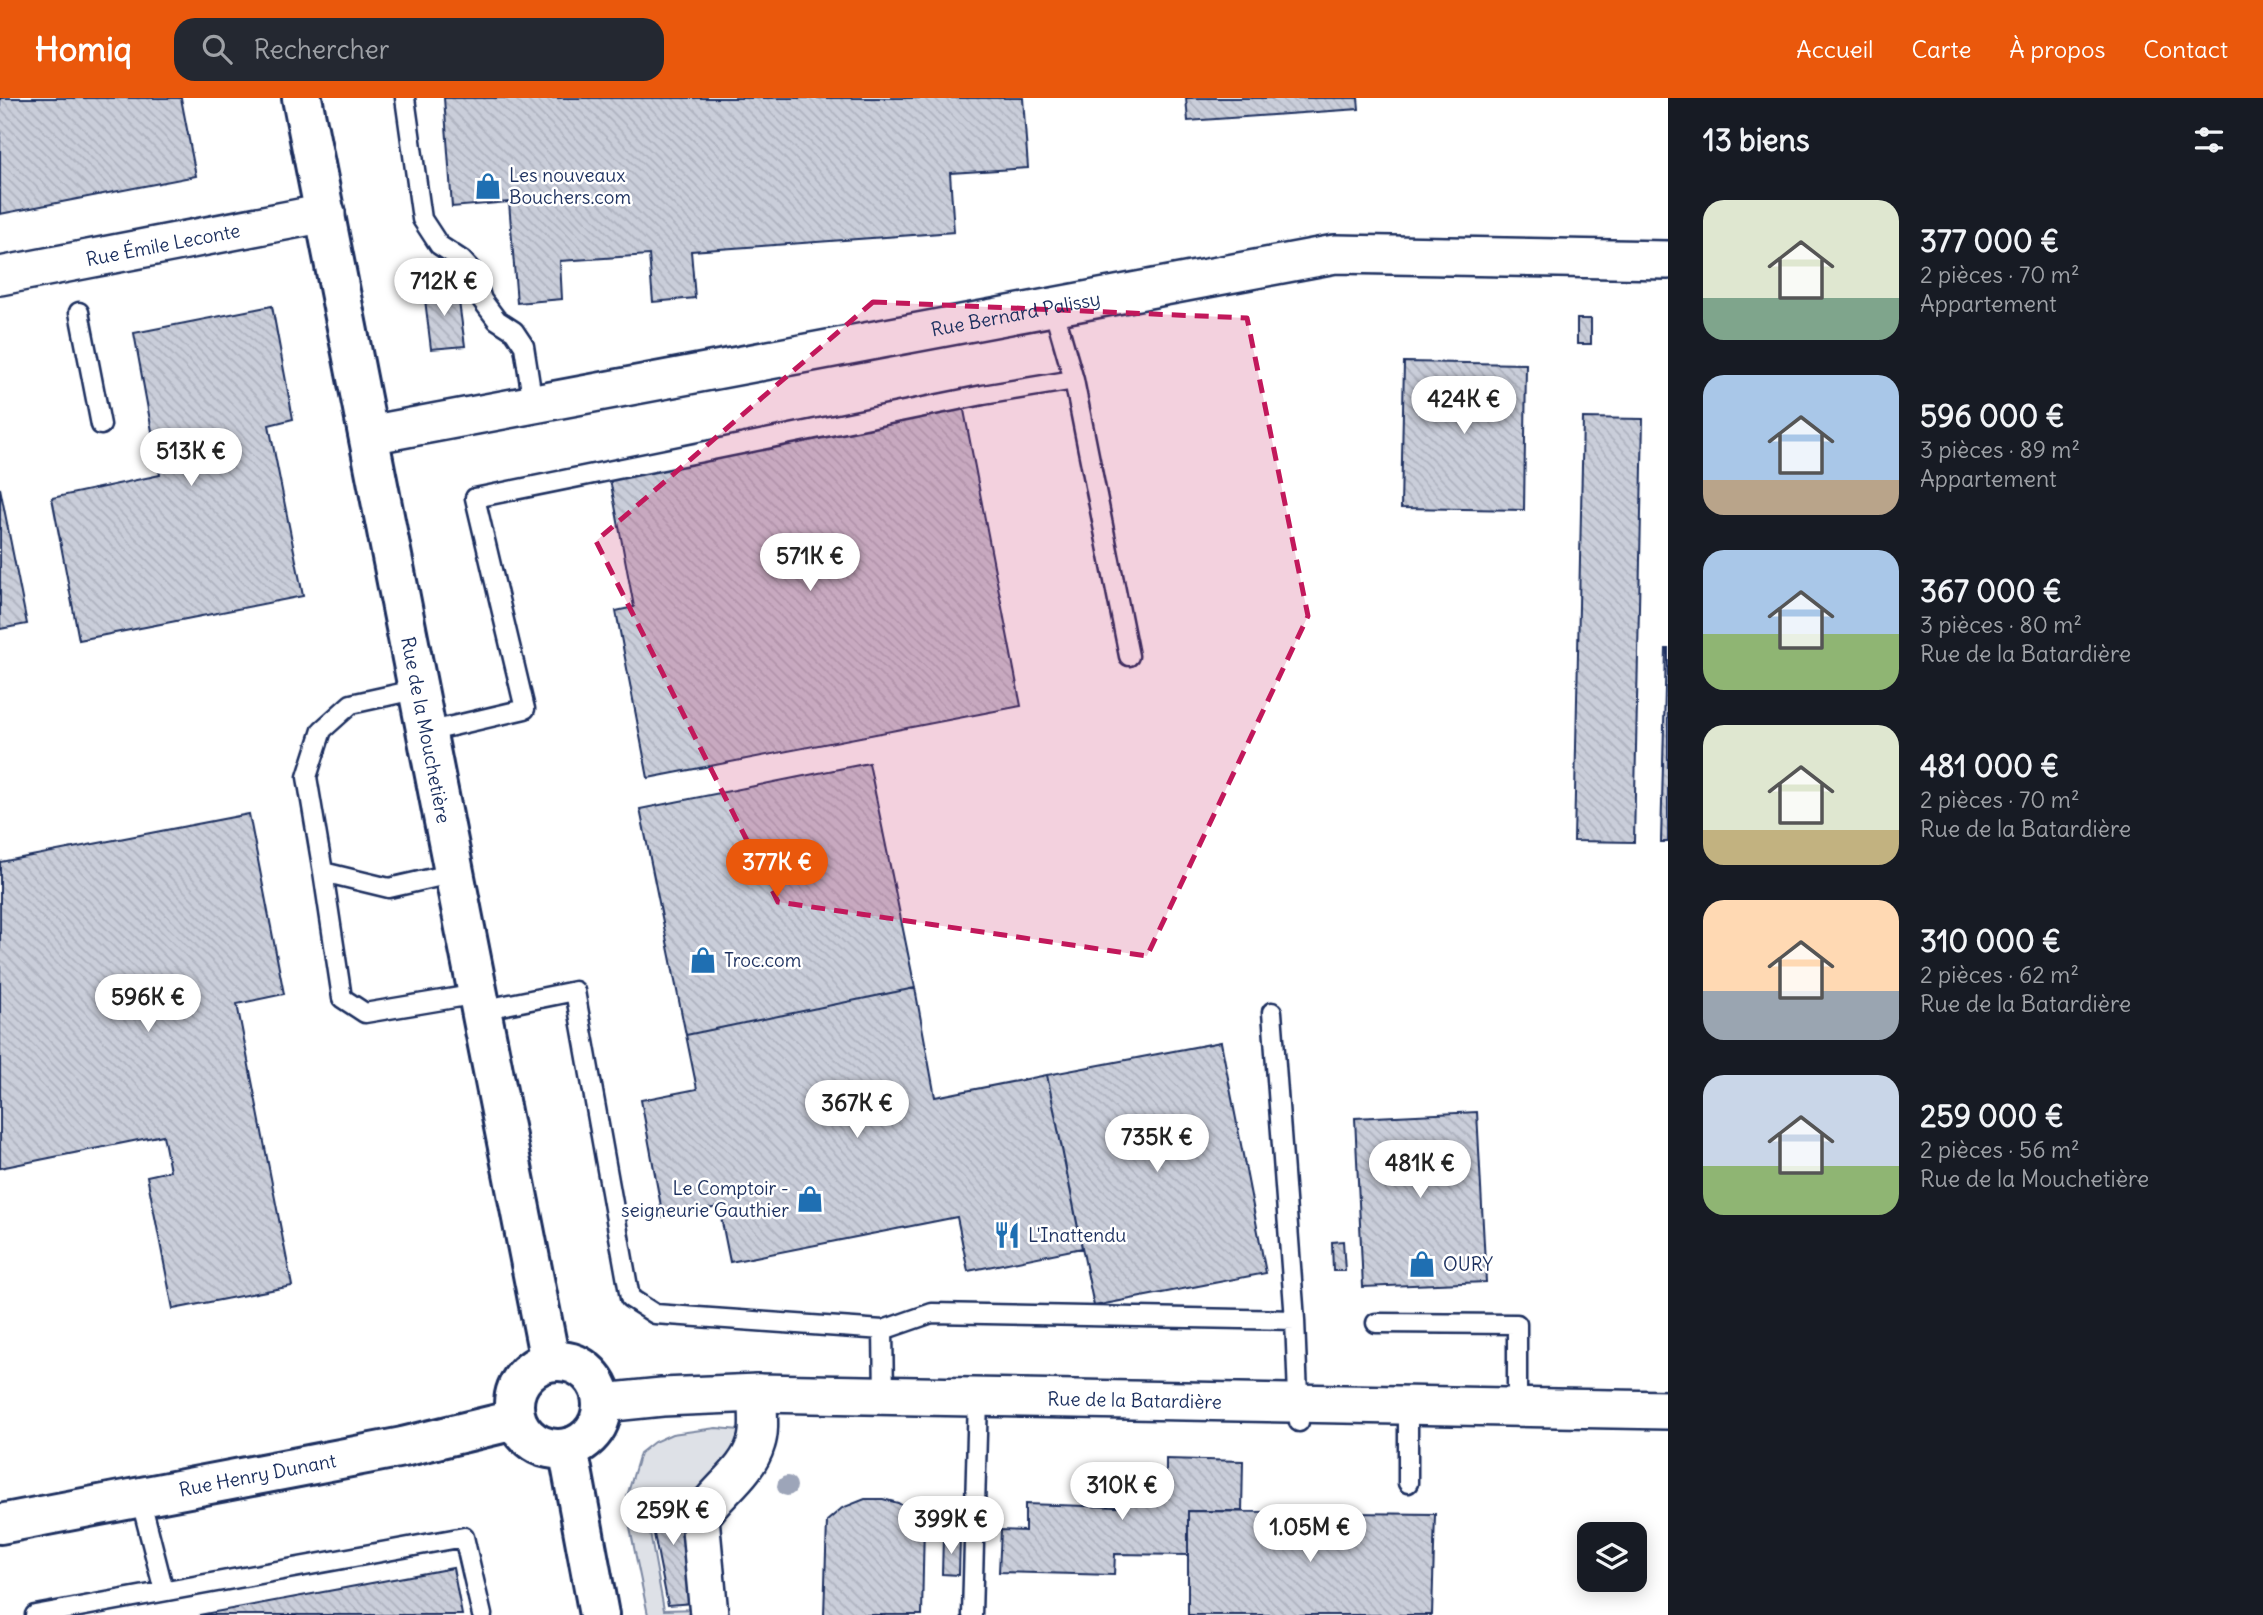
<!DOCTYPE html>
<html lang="fr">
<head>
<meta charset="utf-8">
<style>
	:root { --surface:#171b24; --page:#242831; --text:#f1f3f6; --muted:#9ea1a6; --accent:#ea580c }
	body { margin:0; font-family:Delius,sans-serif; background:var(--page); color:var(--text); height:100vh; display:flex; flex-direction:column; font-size:26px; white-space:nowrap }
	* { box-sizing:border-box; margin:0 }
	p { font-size:23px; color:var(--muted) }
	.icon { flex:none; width:38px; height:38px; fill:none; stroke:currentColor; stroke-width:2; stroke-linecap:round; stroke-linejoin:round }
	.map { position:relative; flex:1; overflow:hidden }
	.sheet { display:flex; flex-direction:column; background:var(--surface); width:595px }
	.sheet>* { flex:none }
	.buttons { position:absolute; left:1577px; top:1424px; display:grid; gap:14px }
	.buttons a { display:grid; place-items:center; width:70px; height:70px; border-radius:14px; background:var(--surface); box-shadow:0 4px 18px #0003; font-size:35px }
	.price { position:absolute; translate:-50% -60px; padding:0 16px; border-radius:24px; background:#fff; color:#222; font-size:23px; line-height:46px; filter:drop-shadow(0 2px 4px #0008) }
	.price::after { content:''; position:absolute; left:50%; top:42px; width:21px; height:16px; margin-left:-10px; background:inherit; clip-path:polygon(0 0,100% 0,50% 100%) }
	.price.active { background:var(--accent); color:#fff }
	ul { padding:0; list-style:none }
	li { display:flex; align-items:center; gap:21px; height:175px; padding:0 35px }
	li span { display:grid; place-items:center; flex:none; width:196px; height:140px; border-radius:21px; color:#555 }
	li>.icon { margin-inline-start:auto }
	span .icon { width:84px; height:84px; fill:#fffc; stroke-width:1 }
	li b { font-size:30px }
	h2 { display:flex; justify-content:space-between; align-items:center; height:84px; padding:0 35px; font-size:30px }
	header { display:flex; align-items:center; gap:42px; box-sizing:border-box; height:98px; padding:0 35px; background:var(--accent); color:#fff }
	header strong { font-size:33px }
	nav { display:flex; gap:38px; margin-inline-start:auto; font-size:24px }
	.search { width:490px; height:63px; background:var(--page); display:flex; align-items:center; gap:18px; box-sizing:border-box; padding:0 24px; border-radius:21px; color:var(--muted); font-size:26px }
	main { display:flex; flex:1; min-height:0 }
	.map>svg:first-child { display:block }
	.green { fill:#dee1e7; stroke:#7c88a2; stroke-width:2 }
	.building { fill:url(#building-back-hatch); stroke:#1b2f5e; stroke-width:2 }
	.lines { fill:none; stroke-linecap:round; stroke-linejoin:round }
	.service-casing { stroke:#1b2f5e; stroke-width:23 }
	.minor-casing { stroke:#1b2f5e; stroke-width:42 }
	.tertiary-casing { stroke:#1b2f5e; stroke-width:44 }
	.service { stroke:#fff; stroke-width:18 }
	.minor { stroke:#fff; stroke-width:37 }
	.tertiary { stroke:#fff; stroke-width:38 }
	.tree { fill:#9da5b9 }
	.marked { fill:#c2185b; fill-opacity:0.2; stroke:#c2185b; stroke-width:5; stroke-dasharray:14 9; stroke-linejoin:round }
	.labels { text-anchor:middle; stroke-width:5; stroke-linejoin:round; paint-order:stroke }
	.poi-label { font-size:19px; fill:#1b2f5e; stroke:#fff; text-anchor:start }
	.street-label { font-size:19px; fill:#1b2f5e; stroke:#fff }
</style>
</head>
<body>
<header>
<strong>Homiq</strong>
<div class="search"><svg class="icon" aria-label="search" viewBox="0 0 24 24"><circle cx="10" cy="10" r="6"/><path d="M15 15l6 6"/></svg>Rechercher</div>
<nav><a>Accueil</a><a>Carte</a><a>À propos</a><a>Contact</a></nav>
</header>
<main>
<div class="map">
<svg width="1668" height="1517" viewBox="0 0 1668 1517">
	<defs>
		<pattern id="building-back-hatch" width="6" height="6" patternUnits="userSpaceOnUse" patternTransform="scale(1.75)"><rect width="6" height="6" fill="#caceda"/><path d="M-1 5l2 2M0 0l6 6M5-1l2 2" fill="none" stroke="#adb1be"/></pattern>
	</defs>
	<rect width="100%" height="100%" fill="#fff"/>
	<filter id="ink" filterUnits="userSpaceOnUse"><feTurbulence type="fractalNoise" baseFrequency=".0143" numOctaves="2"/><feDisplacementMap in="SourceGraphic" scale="14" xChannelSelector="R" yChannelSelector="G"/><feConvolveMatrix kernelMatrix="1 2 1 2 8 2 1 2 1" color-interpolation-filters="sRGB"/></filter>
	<g filter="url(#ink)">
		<!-- green -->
		<path class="green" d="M716 1330 740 1332 744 1341 724 1380 690 1394 647 1397 650 1435 664 1512 698 1511 699 1517H648L630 1430 627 1398 640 1355 654 1344 672 1336Z"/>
		<!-- building -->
		<path class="building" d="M0 0H181L196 78 0 116Z
			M444 0H1023L1028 70 950 75 954 134 691 153 695 200 653 204 649 157 560 163 562 201 517 205 509 104 452 109Z
			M1186 0H1358L1359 11 1188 23Z
			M457 189 465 248 431 251 424 193Z
			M272 208 293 321 269 327 303 498 79 542 52 400 160 377 134 235Z
			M1577 221H1591V246H1577Z
			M1404 264 1526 266 1524 412 1401 410Z
			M963 307 1021 608 648 680 616 513 634 509 610 381 663 371 662 366Z
			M1583 320 1643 321 1634 744 1574 743Z
			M0 390 27 526 0 531Z
			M1666 551H1668V744H1661Z
			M869 665 915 890 686 937 640 711Z
			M249 716 284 896 237 906 292 1188 173 1211 147 1078 170 1073 163 1037 0 1070V764Z
			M915 890 935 999 1047 977 1082 1150 968 1173 957 1119 730 1164 719 1109 663 1119 641 1002 697 991 686 937Z
			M1221 944 1266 1175 1094 1208 1047 977Z
			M1477 1014 1486 1184 1363 1189 1355 1020Z
			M1343 1143 1345 1173H1333L1332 1144Z
			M1166 1361 1243 1363 1242 1413H1188V1457L1115 1456 1114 1477 999 1474 1001 1432 1025 1433V1406L1117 1409 1118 1383 1166 1384Z
			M686 1398 693 1505 668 1507 654 1436 651 1400Z
			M865 1401H883L898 1405 914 1415 924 1425 922 1517H824L827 1423 842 1410Z
			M1188 1413 1435 1416 1432 1517H1188Z
			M943 1439H960L959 1477 942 1476Z
			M453 1470 462 1517H199Z"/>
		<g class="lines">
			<defs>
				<path id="service" d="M405 0 422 121 439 147 462 162 473 174 482 202 497 222 514 233 524 248 533 306
					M1053 209 1074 282 1129 558
					M79 214 101 327
					M419 591 351 606 322 632 307 679 323 774 389 790 455 775
					M427 634 525 611 475 400 983 297 1074 282
					M323 774 342 900 365 915 478 896
					M481 912 575 893 630 1200 655 1216 883 1232 884 1298
					M1272 914 1295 1222 1299 1324
					M1376 1225 1517 1226V1313
					M883 1232 932 1215 1295 1222
					M1408 1385V1308
					M140 1399 164 1493
					M35 1517 464 1439 482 1517
					M972 1517 978 1300"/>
				<g id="minor">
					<path id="s1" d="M0 178 326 115"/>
					<path id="s2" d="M369 337 1335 156 1668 162"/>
					<path id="s3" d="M603 1305 662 1299 758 1295 1668 1312"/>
					<path d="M709 1517 700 1420C716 1393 747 1376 756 1345 761 1330 757 1310 758 1295"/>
				</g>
				<g id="tertiary">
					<path id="s4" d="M302 0 550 1263"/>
					<circle cx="558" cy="1307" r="44"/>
					<path d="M568 1350 599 1517"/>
					<path id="s5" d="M0 1426 403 1349 515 1322"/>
				</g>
			</defs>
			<!-- service casing -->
			<use href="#service" class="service-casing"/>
			<!-- minor casing -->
			<use href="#minor" class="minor-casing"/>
			<!-- tertiary casing -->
			<use href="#tertiary" class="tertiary-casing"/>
			<!-- service -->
			<use href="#service" class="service"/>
			<!-- minor -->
			<use href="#minor" class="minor"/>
			<!-- tertiary -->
			<use href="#tertiary" class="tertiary"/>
		</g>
		<!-- trees -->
		<circle class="tree" cx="787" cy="1388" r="10"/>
	</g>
	<!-- marked area -->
	<path class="marked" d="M873 204 1247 220 1308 518 1147 858 778 804 596 443Z"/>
	<!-- icons -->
	<defs>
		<symbol id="shop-bare" viewBox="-9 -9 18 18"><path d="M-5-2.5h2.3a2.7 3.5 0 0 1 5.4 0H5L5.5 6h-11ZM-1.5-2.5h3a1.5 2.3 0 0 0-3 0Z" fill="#1f6fb2" stroke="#fff" stroke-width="2.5" paint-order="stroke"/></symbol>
		<symbol id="restaurant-bare" viewBox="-9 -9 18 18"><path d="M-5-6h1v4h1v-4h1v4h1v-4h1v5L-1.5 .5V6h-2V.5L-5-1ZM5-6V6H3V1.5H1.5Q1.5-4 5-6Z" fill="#1f6fb2" stroke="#fff" stroke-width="2.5" paint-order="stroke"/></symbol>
	</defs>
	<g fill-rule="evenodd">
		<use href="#shop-bare" x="469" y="69" width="38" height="38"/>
		<use href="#shop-bare" x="684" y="843" width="38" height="38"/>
		<use href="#shop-bare" x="791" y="1082" width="38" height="38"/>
		<use href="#restaurant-bare" x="988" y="1118" width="38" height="38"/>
		<use href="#shop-bare" x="1403" y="1147" width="38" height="38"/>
	</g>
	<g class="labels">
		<!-- poi labels -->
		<g class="poi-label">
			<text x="509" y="84">Les nouveaux<tspan x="509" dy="22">Bouchers.com</tspan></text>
			<text x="724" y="869">Troc.com</text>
			<text x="789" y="1097" text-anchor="end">Le Comptoir -<tspan x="789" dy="22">seigneurie Gauthier</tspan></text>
			<text x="1028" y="1144">L'Inattendu</text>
			<text x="1443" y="1173">OURY</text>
		</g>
		<!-- street labels -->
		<g class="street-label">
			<text dy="7" stroke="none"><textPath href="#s1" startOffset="166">Rue Émile Leconte</textPath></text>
			<text dy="7" stroke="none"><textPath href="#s2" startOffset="658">Rue Bernard Palissy</textPath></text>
			<text dy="7" stroke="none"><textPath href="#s4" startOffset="644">Rue de la Mouchetière</textPath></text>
			<text dy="7" stroke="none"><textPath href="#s3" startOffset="532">Rue de la Batardière</textPath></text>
			<text dy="7" stroke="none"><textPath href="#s5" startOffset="262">Rue Henry Dunant</textPath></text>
		</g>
	</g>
</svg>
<div class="buttons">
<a><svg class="icon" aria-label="layers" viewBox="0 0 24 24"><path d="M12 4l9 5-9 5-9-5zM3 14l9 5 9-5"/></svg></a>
</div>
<b class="price" style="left:444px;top:220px">712K €</b>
<b class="price" style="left:1464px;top:338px">424K €</b>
<b class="price" style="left:191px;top:390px">513K €</b>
<b class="price" style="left:810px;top:495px">571K €</b>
<b class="price active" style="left:777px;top:801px">377K €</b>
<b class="price" style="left:148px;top:936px">596K €</b>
<b class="price" style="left:857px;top:1042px">367K €</b>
<b class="price" style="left:1157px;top:1076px">735K €</b>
<b class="price" style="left:1420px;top:1102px">481K €</b>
<b class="price" style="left:1122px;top:1424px">310K €</b>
<b class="price" style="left:673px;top:1449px">259K €</b>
<b class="price" style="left:951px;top:1458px">399K €</b>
<b class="price" style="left:1310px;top:1466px">1.05M €</b>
</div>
<section class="sheet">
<h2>13 biens<svg class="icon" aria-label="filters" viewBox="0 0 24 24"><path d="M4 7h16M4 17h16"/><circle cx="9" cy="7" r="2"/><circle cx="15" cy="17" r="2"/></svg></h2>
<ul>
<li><span style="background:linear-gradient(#dfe7d0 70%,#7fa58c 0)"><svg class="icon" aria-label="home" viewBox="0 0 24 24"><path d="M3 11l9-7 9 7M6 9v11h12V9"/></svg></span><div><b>377 000 €</b><p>2 pièces · 70 m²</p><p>Appartement</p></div></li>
<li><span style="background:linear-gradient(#a9c7e8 75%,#b9a48a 0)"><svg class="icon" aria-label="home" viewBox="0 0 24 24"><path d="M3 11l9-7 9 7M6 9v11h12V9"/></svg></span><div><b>596 000 €</b><p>3 pièces · 89 m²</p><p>Appartement</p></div></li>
<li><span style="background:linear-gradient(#a9c7e8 60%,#8fb573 0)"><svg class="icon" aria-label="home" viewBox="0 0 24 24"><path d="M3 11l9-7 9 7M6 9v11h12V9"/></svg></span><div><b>367 000 €</b><p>3 pièces · 80 m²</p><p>Rue de la Batardière</p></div></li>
<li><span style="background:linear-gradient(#dfe7d0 75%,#c2b280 0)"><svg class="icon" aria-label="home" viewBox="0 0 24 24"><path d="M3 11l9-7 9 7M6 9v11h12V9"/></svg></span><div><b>481 000 €</b><p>2 pièces · 70 m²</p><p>Rue de la Batardière</p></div></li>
<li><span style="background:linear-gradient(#ffd9b3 65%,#9aa5b1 0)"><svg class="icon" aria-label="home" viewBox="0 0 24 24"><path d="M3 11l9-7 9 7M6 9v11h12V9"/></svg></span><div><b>310 000 €</b><p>2 pièces · 62 m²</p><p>Rue de la Batardière</p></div></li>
<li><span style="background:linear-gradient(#c9d6e8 65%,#8fb573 0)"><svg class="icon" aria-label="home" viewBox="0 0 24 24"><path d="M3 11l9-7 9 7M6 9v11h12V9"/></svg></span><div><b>259 000 €</b><p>2 pièces · 56 m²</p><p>Rue de la Mouchetière</p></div></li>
</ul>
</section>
</main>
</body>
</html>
